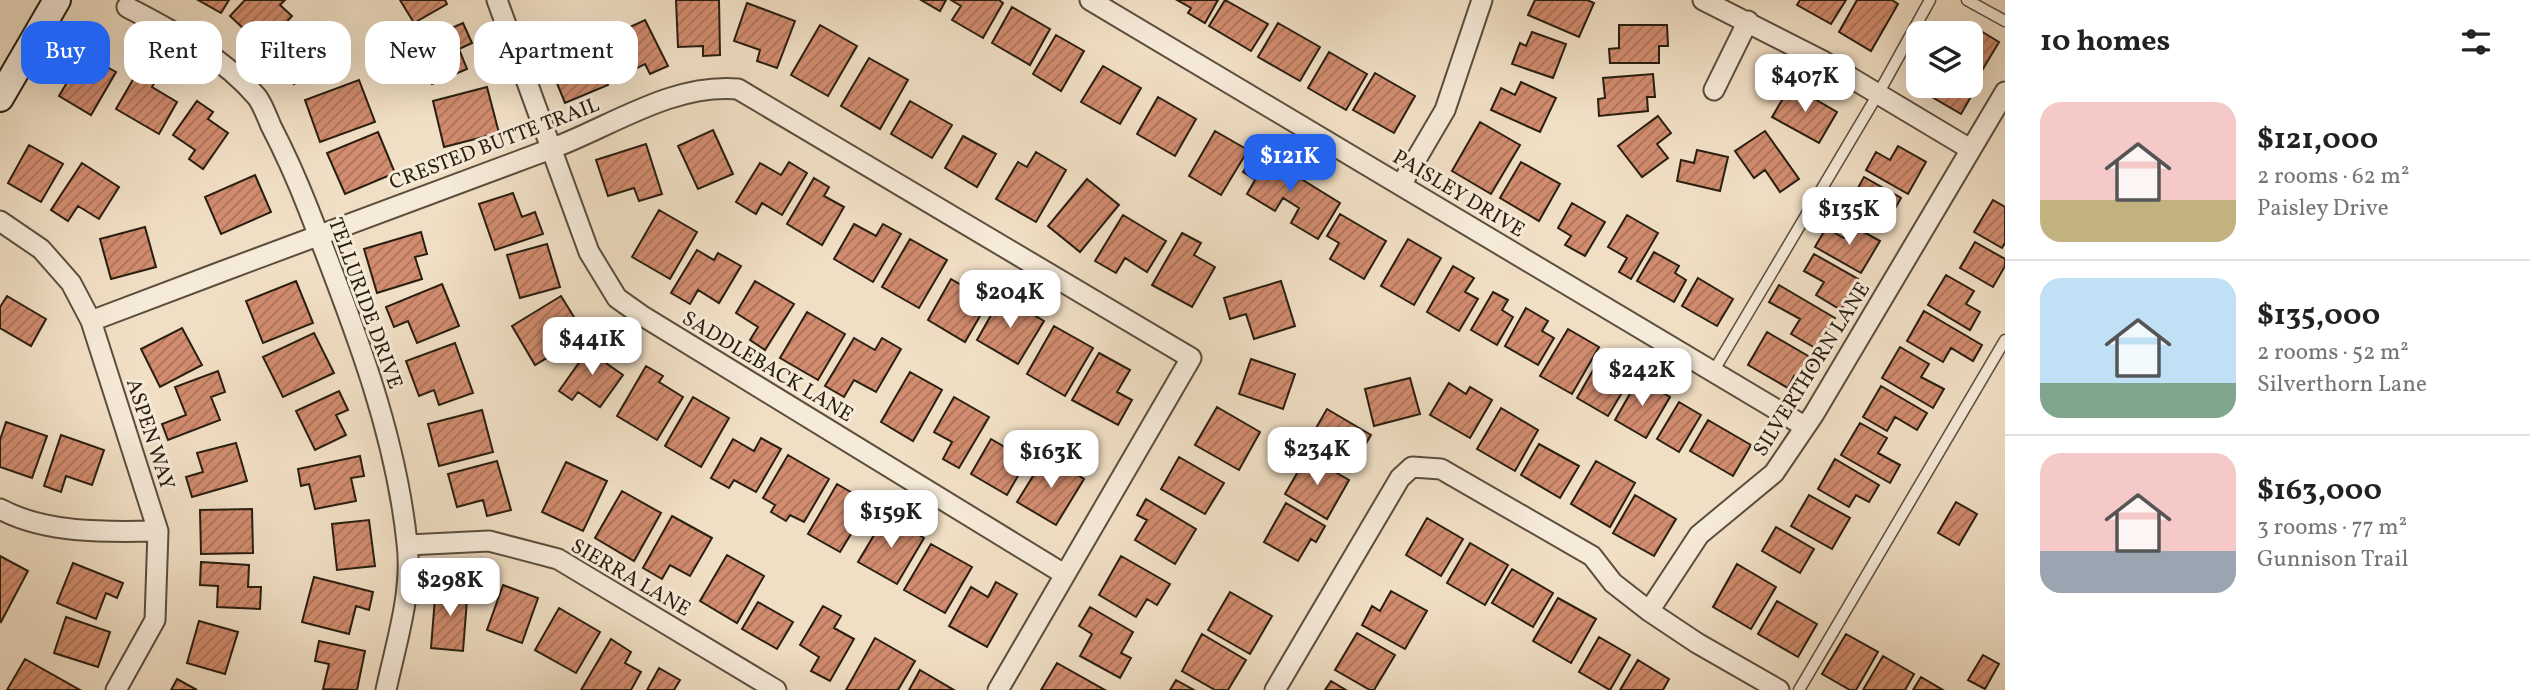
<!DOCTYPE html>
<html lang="en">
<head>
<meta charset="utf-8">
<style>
	:root { --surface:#fff; --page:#f6f6f6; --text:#222; --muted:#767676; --line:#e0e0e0; --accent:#2563eb }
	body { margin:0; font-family:Vollkorn,serif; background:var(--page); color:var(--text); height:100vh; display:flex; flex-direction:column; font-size:26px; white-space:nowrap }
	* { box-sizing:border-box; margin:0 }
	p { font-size:23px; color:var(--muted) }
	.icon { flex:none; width:38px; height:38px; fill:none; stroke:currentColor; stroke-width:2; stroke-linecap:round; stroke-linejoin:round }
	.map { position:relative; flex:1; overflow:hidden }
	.panel { display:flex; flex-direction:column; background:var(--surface); width:525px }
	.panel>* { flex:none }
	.top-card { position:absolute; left:21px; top:21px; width:665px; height:63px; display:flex; gap:14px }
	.tools { position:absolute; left:1906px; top:21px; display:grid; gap:14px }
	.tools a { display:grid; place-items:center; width:77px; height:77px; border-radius:14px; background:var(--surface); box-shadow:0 7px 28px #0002; font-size:35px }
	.price { position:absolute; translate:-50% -60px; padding:0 16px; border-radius:14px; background:#fff; color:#222; font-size:23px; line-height:46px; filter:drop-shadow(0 2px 4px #0008) }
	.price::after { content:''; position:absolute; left:50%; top:42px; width:21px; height:16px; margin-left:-10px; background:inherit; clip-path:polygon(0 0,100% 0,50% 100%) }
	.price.active { background:var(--accent); color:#fff }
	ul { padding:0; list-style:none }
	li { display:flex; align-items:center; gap:21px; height:175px; padding:0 35px }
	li+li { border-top:2px solid var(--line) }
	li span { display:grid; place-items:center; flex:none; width:196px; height:140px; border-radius:21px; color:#555 }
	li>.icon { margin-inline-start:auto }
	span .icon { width:84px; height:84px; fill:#fffc; stroke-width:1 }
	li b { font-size:30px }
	h2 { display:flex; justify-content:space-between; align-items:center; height:84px; padding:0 35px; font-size:30px }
	.chip { padding:0 24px; border-radius:21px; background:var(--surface); box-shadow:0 7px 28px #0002; font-size:24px; line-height:63px }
	.chip.active { background:var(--accent); color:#fff }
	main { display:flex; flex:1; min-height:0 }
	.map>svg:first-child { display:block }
	.building { fill:url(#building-hatch); stroke:#291e0f; stroke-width:2 }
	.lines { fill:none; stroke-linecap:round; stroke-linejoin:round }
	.service-casing { stroke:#5b4e3c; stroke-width:13 }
	.minor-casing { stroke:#5b4e3c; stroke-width:23 }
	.secondary-casing { stroke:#291e0f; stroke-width:30 }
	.service { stroke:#f6ead9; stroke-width:10 }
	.minor { stroke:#f6ead9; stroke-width:19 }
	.secondary { stroke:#f6ead9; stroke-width:26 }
	.labels { text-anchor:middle; stroke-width:6; stroke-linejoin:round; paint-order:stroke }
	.street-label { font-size:21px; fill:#291e0f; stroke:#f6ead9 }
</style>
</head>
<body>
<main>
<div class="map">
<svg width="2005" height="690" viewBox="0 0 2005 690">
	<defs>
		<pattern id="building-hatch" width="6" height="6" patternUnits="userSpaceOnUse" patternTransform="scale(1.75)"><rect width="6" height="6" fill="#d28c6f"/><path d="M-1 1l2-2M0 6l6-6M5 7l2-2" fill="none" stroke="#aa725a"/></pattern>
	</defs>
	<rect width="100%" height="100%" fill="#f1dfc5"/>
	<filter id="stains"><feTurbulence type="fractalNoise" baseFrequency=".00286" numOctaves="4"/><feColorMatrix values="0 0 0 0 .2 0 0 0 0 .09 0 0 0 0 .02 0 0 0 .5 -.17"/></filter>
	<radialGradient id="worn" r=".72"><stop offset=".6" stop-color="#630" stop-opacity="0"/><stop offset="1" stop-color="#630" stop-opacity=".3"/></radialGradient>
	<!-- building -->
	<path class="building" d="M198 0H229L221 13Z
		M245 0H285L280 5 292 16 263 47 230 16Z
		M400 0H445L447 4 414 23Z
		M676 0H719L720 55 703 56V46L678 47Z
		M921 0H946L940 11Z
		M951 0H999L1003 3 983 38 952 20 961 6Z
		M1177 0H1218L1205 23 1188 13 1191 8Z
		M1225 0 1268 24 1251 51 1209 26Z
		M1535 0H1587L1594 3 1579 37 1528 15Z
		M1800 0H1846L1831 24 1797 5Z
		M1857 0H1892L1898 4 1871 51 1839 32Z
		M747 3 795 21 777 68 757 61 760 50 734 41Z
		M1012 7 1050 29 1030 65 992 43Z
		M645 20 668 66 650 74 645 64 621 76 604 39Z
		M463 23 472 43 459 49 467 69 432 84 420 58 411 62 405 48Z
		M1278 23 1320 47 1300 81 1258 57Z
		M314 24 336 55 294 84 272 52Z
		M820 25 857 46 828 96 791 75Z
		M1619 25H1667L1668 46H1659V63H1610L1609 49 1619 48Z
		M1971 25 1999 42 1980 74 1970 68V33H1966Z
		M1532 32 1566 44 1553 78 1512 64 1520 43 1526 46Z
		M1056 35 1084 51 1061 91 1033 74Z
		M559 43 564 56 592 45 608 85 565 103 543 49Z
		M1329 52 1367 74 1346 110 1308 88Z
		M84 54 116 72 91 115 59 96Z
		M869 58 908 80 880 129 841 106Z
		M142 64 160 74 152 87 177 102 159 134 116 109Z
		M1103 66 1141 88 1120 124 1081 102Z
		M1375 73 1415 96 1394 133 1353 110Z
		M1653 74 1655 97H1647L1648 111 1599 116 1598 99 1605 98 1603 78Z
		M1970 75 1980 81 1961 114 1915 87 1918 81V86H1970Z
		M359 80 375 122 320 142 305 100Z
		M1521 82 1556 98 1540 132 1491 110 1501 88 1515 95Z
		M1791 85 1837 112 1819 143 1772 117Z
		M487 87 499 133 444 147 433 101Z
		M1158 97 1196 119 1175 156 1137 134Z
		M197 101 213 112 208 119 228 133 203 169 189 159 195 150 173 135Z
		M910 101 952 125 932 158 891 134Z
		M1658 116 1671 133 1657 144 1668 158 1642 177 1618 146Z
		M1480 122 1520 145 1491 194 1452 171Z
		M713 130 733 174 698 189 678 146Z
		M1215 131 1248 150 1221 195 1189 176Z
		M1765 131 1799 179 1780 192 1765 170 1754 178 1735 151Z
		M378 132 395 173 345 194 327 153Z
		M963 136 996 154 977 187 945 168Z
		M646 144 662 194 639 201 634 188 608 196 596 160Z
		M29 145 63 164 41 202 8 183Z
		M1898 146 1926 162 1908 194 1866 170 1876 152 1890 160Z
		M1697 150 1728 157 1720 191 1677 181 1681 160 1694 163Z
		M1256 151 1340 203 1318 239 1291 223 1299 208 1283 198 1275 211 1247 194 1255 180 1243 172Z
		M1036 152 1066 170 1036 222 996 199 1018 162 1027 167Z
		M789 162 807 173 782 215 762 203 756 214 736 202 760 163 781 175Z
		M1521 162 1560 184 1539 221 1500 198Z
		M82 163 119 187 99 219 78 206 68 221 51 210Z
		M255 175 271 212 221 234 205 197Z
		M1864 177 1901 198 1883 230 1859 216 1867 202 1854 195Z
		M814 178 829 187 824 196 844 207 822 245 787 224Z
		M1087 179 1119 205 1080 252 1048 226Z
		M513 193 522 217 535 212 543 234 495 250 479 204Z
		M1993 200 2005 207V243L2002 248 1974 232Z
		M1572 203 1605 222 1585 256 1565 245 1571 236 1558 228Z
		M659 210 697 232 670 279 632 257Z
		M1340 214 1386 241 1364 279 1330 259 1339 243 1327 236Z
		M1123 215 1166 241 1147 272 1125 258 1116 273 1095 261Z
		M1627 215 1658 233 1631 279 1619 272 1627 258 1608 247Z
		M854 224 876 236 883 224 901 234 873 282 834 259Z
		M1851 225 1880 241 1861 273 1815 247 1826 228 1844 238Z
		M145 227 156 267 111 279 100 239Z
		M421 232 427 254 415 257 422 279 377 293 364 249Z
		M1182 233 1201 243 1194 255 1215 267 1192 307 1152 285Z
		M910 239 947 260 919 308 882 287Z
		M1408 239 1441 258 1414 305 1381 286Z
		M1975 242 2005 259V266L1993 287 1960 268Z
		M547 244 560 287 520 298 507 255Z
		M697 250 714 260 718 253 741 266 719 303 698 290 690 304 671 293Z
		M1654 252 1679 266 1675 273 1686 280 1674 302 1637 281Z
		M1814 254 1858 279 1841 310 1816 295 1824 282 1804 271Z
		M1453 266 1474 278 1465 292 1478 299 1459 331 1427 312Z
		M1946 275 1974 291 1966 304 1980 312 1970 330 1928 305Z
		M979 278 996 288 965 342 928 320 951 279 972 291Z
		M1698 278 1733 299 1717 326 1682 306Z
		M296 281 313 323 263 343 246 301Z
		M755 281 794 304 765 350 750 340 758 327 736 313Z
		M1281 281 1295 326 1254 339 1246 314 1230 319 1224 298Z
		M442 284 459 326 417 343 408 321 394 327 386 307Z
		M1779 285 1835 318 1817 349 1791 334 1800 319 1769 302Z
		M1493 292 1508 300 1502 310 1513 317 1497 345 1471 330Z
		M7 296 46 319 31 346 0 328V307Z
		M561 296 585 335 535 365 512 326Z
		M1002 296 1044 321 1018 364 977 340Z
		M1526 308 1548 321 1542 331 1554 338 1538 365 1505 346Z
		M1924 311 1982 345 1973 361 1951 348 1943 362 1907 341Z
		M807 312 845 334 818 380 780 358Z
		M1054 326 1093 348 1065 396 1027 374Z
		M182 328 202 365 160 387 141 349Z
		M1568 329 1599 347 1572 394 1540 376Z
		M1767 332 1815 360 1802 381 1794 376 1788 388 1748 365Z
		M314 333 334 373 283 397 263 357Z
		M854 338 875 350 882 338 901 349 876 392 854 380 844 397 825 386Z
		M595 340 610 351 603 361 623 375 600 407 578 392 572 400 559 391Z
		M455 343 473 393 439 405 434 390 419 396 406 361Z
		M1900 347 1929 364 1921 377 1944 389 1933 408 1882 378Z
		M1099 353 1130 370 1117 392 1132 400 1118 425 1072 400Z
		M1603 353 1635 371 1608 416 1577 398Z
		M1251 359 1295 374 1283 409 1239 394Z
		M646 366 663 376 659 382 683 397 657 440 617 416Z
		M218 371 225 392 211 397 220 420 168 440 162 424 186 415 175 387Z
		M910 372 942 390 913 441 881 422Z
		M1410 378 1420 414 1374 426 1365 389Z
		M1639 378 1670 397 1646 438 1615 420Z
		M1449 383 1466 394 1470 387 1492 400 1470 438 1430 415Z
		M1881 386 1927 413 1917 430 1895 417 1887 431 1863 417Z
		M339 391 348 410 336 415 346 435 315 450 296 411Z
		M693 397 729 418 701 467 665 446Z
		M954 397 989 417 959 468 943 459 952 442 934 432Z
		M1679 402 1701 415 1679 452 1657 439Z
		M1217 407 1260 432 1239 470 1195 445Z
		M1501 408 1538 430 1515 471 1477 449Z
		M1327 409 1371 435 1349 472 1305 447Z
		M482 410 493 452 439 466 428 424Z
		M1708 420 1751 445 1733 476 1690 451Z
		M6 422 47 436 32 478 0 467V440Z
		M1860 423 1887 438 1878 453 1900 465 1890 483 1841 455Z
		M61 435 104 450 92 485 66 476 61 492 44 486Z
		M761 438 781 449 756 492 734 480 729 488 711 478 733 439 754 451Z
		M991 439 1027 460 1007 495 971 474Z
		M236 443 247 481 192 497 186 477 203 472 197 453Z
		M1539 444 1579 466 1560 498 1521 475Z
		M788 455 829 479 804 522 790 515 786 521 771 512 775 505 763 498Z
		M1046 455 1084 479 1056 525 1017 502Z
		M360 456 364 476 351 478 356 501 315 509 309 484 301 486 298 469Z
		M1307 456 1349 480 1327 519 1285 494Z
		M1179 457 1224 483 1205 514 1161 489Z
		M1835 459 1879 485 1869 502 1856 495 1849 507 1818 489Z
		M497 461 511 510 487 516 483 500 457 507 448 474Z
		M1596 461 1635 483 1610 527 1571 504Z
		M566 462 607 481 583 531 542 512Z
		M837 484 856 495 848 508 862 516 840 552 808 534Z
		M622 491 661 513 634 561 595 538Z
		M1635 495 1676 519 1654 556 1613 533Z
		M1809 495 1850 518 1832 549 1791 526Z
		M1146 499 1196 529 1175 564 1135 540 1147 520 1137 515Z
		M1956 502 1977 514 1959 545 1938 533Z
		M1286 503 1325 526 1316 542 1311 539 1298 561 1264 542Z
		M252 509 253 553 201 554 200 510Z
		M886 515 924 538 897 584 858 562Z
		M672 516 712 538 690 576 670 565 662 579 643 568Z
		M1427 518 1463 539 1441 576 1406 555Z
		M369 520 375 566 337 570 332 524Z
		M1776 527 1814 549 1800 573 1762 551Z
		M1470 543 1508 565 1485 605 1447 583Z
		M931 544 972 567 945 613 904 590Z
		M727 555 764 576 737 623 700 601Z
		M0 556 28 571 1 622 0 621Z
		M1121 556 1170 584 1157 605 1147 599 1136 617 1099 595Z
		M201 562 249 565 248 587H261L260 609 217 607 218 586 200 585Z
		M73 563 123 583 117 598 106 593 96 619 57 603Z
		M1737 564 1776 587 1751 629 1713 607Z
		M1512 569 1553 593 1533 627 1492 603Z
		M314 577 373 592 369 610 356 606 349 634 302 622Z
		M996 582 1017 594 987 647 949 626 971 587 988 597Z
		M436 585 468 587 463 651 431 648Z
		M503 585 538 598 522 643 487 630Z
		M1391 591 1427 611 1405 649 1362 625 1372 606 1380 611Z
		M1230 592 1272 616 1250 654 1208 630Z
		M1558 598 1596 619 1571 663 1533 641Z
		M1777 601 1817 624 1798 657 1758 634Z
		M758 602 793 622 777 649 742 629Z
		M823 606 841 616 834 628 854 639 830 681 811 671 819 657 800 645Z
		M1090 607 1133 632 1121 653 1131 658 1120 678 1080 656 1092 634 1079 626Z
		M559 608 600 632 576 673 535 650Z
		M66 617 110 632 98 667 54 653Z
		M199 621 238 632 225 674 187 663Z
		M1357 633 1395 655 1374 690H1370L1335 670Z
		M1202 634 1246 660 1228 690H1215L1182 671Z
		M1846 634 1878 652 1856 690H1850L1822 674Z
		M1599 637 1630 655 1610 690 1579 672Z
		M875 638 915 661 898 690H846Z
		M611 639 631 652 625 663 641 672 631 690H581Z
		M319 641 365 651 357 690 323 689 329 664 315 661Z
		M1983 655 1999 664 1985 689 1968 680Z
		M1883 656 1914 674 1905 690H1863Z
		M25 659 80 690H7Z
		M1638 660 1669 679 1663 690H1620Z
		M1057 663 1105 690H1041Z
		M659 668 680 680 674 690H647Z
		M920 670 954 690H909Z
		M1921 677 1943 690H1913Z
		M177 679 197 690H171Z
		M1176 680 1194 690H1170Z
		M1331 681 1346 690H1325Z"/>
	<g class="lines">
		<defs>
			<path id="service" d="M1967 0 2005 21
				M1713 372 1878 94 1930 0
				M1799 690 2005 340"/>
			<path id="minor" d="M497 0 589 252 617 298 641 315 1064 574
				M1090 0 1804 426
				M1703 0 1823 61 1970 149
				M127 7C174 32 222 56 257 97 263 105 267 117 271 126 285 153 297 180 308 208 350 317 395 427 407 543 413 592 396 643 386 690
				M1714 90 1748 21
				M1401 185 1445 110 1482 0
				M0 221 41 249 71 283 91 321 158 531 155 620 116 690
				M91 321C243 263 396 207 548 150 609 128 671 83 738 89L1191 358 998 690
				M0 509C47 534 107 532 158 531
				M408 545 489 541 558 559 776 690
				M1649 611 1699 535 1774 473 1814 414 2005 92
				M1275 690 1400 478 1412 467 1441 469 1592 556 1613 583 1649 611 1697 643 1779 690"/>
			<path id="secondary" d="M0 98 57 0"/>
		</defs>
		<!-- service casing -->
		<use href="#service" class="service-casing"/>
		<!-- minor casing -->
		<use href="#minor" class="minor-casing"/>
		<!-- secondary casing -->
		<use href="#secondary" class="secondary-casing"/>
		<!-- service -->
		<use href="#service" class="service"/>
		<!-- minor -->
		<use href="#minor" class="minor"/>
		<!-- secondary -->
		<use href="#secondary" class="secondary"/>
	</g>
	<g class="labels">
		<!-- street labels -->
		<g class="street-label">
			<text transform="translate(494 143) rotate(-21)" y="7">CRESTED BUTTE TRAIL</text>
			<text transform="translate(1459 193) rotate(31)" y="7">PAISLEY DRIVE</text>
			<text transform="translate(366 303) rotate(70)" y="7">TELLURIDE DRIVE</text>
			<text transform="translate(768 366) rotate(31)" y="7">SADDLEBACK LANE</text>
			<text transform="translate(1811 369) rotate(-58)" y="7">SILVERTHORN LANE</text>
			<text transform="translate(151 434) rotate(72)" y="7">ASPEN WAY</text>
			<text transform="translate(631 577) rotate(30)" y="7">SIERRA LANE</text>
		</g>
	</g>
	<rect width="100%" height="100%" filter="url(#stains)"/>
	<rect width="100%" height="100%" fill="url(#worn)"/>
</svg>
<div class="tools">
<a><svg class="icon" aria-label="layers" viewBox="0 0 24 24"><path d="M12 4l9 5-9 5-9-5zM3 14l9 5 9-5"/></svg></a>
</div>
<b class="price" style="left:1805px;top:114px">$407K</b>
<b class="price active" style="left:1290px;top:194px">$121K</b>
<b class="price" style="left:1849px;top:247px">$135K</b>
<b class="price" style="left:1010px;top:330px">$204K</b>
<b class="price" style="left:592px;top:377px">$441K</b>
<b class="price" style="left:1642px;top:408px">$242K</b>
<b class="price" style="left:1317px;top:487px">$234K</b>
<b class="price" style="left:1051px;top:490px">$163K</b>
<b class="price" style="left:891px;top:550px">$159K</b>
<b class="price" style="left:450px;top:618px">$298K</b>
<div class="top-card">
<a class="chip active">Buy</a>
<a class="chip">Rent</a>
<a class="chip">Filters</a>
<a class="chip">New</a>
<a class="chip">Apartment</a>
</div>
</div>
<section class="panel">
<h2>10 homes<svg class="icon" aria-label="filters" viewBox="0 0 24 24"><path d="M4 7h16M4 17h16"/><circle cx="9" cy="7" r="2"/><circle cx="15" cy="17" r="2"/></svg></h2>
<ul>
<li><span style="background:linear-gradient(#f6c9c9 70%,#c2b280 0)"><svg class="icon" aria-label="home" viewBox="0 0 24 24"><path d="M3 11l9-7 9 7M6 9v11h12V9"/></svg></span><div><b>$121,000</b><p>2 rooms · 62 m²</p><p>Paisley Drive</p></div></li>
<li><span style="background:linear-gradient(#bfe0f5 75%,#7fa58c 0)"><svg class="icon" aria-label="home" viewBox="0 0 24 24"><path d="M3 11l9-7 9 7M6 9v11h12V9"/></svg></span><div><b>$135,000</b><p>2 rooms · 52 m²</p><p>Silverthorn Lane</p></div></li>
<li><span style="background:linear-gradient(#f6c9c9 70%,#9aa5b1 0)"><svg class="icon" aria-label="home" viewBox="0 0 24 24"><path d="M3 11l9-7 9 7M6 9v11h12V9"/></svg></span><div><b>$163,000</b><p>3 rooms · 77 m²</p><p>Gunnison Trail</p></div></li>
</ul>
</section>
</main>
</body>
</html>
